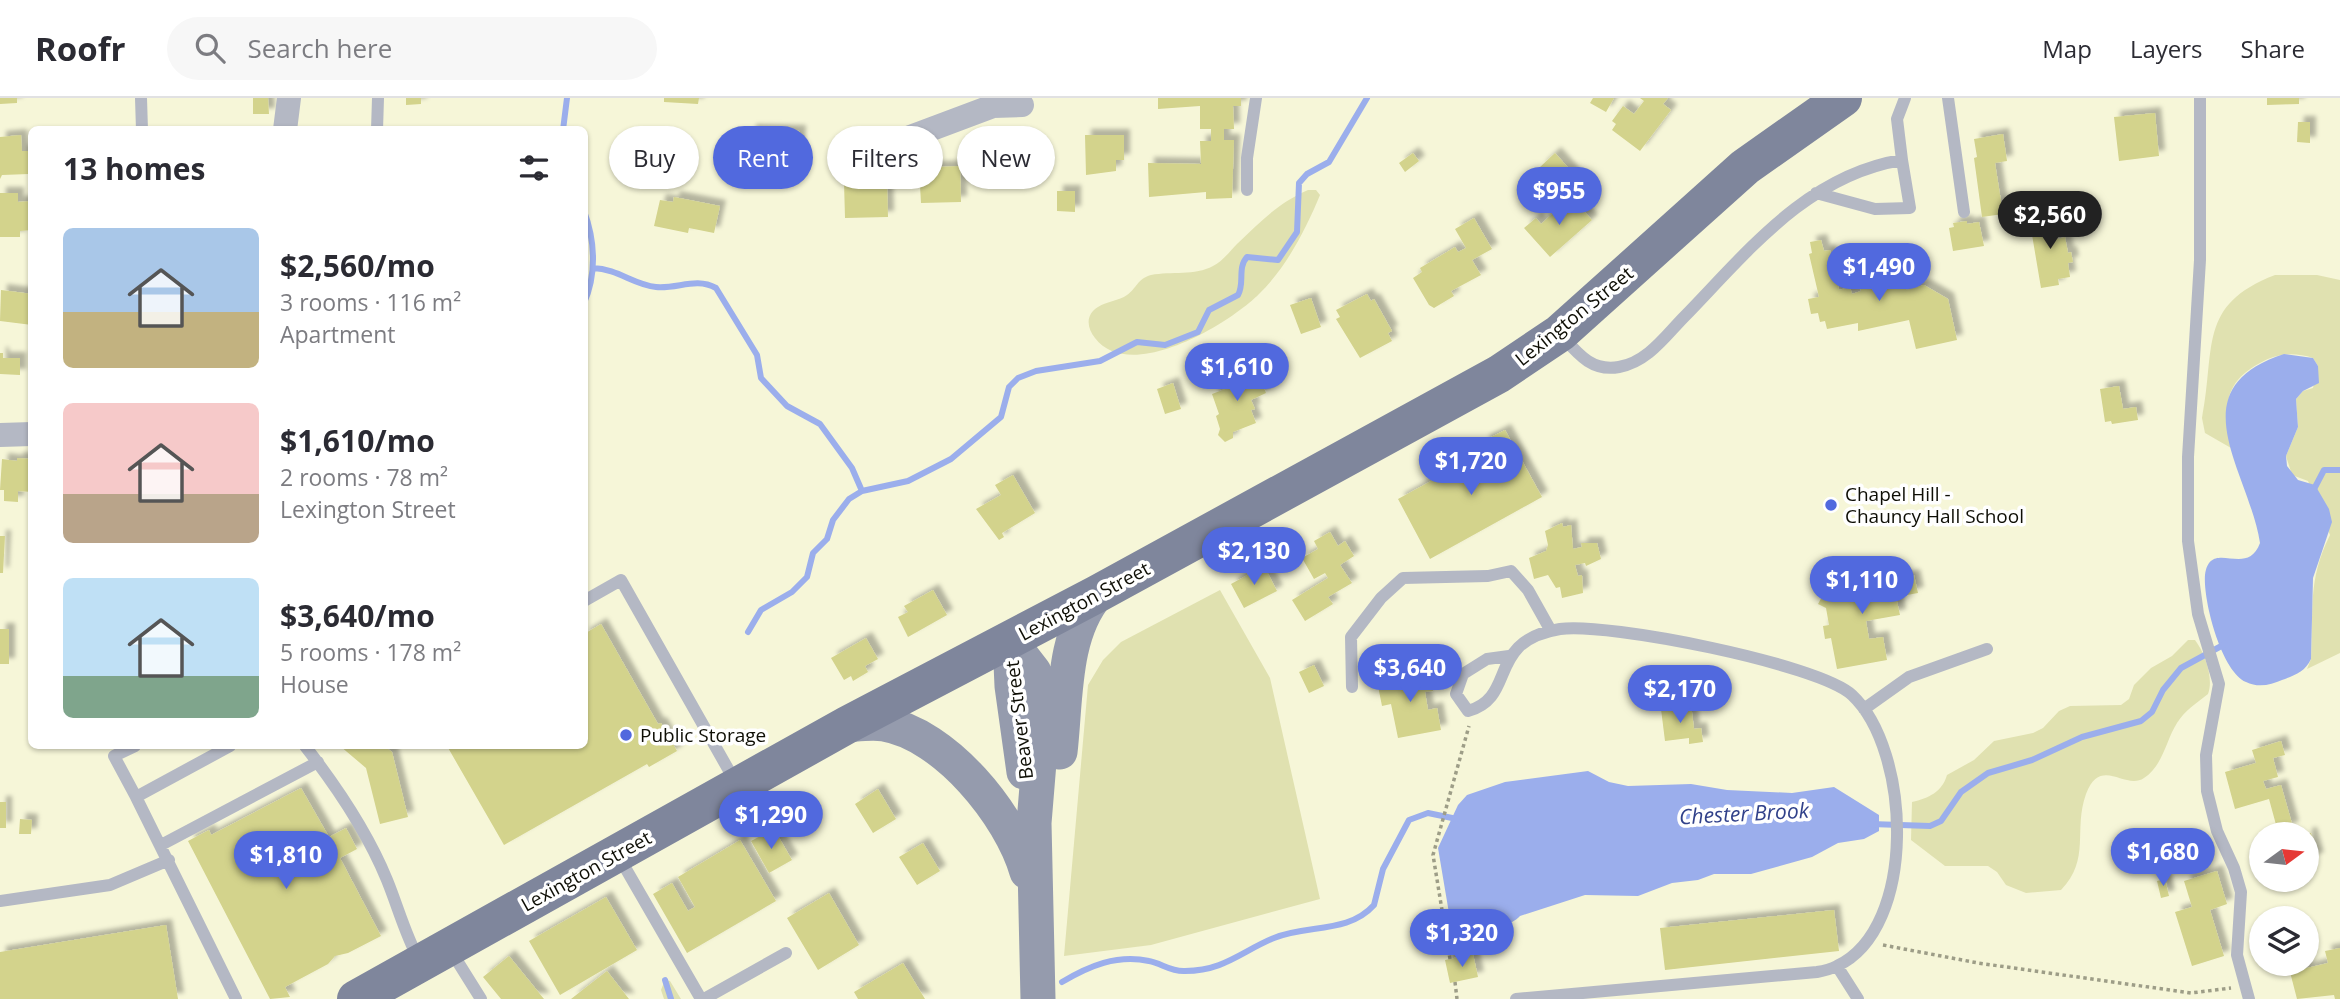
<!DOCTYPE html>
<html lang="en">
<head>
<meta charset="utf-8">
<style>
	:root { --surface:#fff; --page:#f7f7f7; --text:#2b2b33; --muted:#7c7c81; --line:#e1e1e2; --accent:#5169de }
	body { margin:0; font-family:"Open Sans",sans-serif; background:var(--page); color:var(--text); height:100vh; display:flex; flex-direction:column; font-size:26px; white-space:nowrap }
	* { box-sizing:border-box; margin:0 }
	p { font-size:23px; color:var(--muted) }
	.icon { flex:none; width:38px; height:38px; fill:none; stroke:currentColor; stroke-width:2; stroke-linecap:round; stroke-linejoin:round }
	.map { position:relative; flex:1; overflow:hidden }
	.details { position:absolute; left:28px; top:28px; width:560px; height:623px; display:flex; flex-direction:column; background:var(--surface); border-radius:10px; box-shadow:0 2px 5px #0004 }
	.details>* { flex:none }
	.top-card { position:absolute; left:609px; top:28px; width:665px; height:63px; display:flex; gap:14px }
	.needle { width:46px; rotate:75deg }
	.tools { position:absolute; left:2249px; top:724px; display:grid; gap:14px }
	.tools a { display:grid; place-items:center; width:70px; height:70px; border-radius:50%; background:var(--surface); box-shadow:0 2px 5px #0004; font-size:35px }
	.price { position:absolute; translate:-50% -60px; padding:0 16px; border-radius:24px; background:var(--accent); color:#fff; font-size:23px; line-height:46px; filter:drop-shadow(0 2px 4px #0008) }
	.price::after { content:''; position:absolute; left:50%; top:42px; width:21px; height:16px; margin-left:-10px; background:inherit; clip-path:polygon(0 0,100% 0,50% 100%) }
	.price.selected { background:#222; color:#fff }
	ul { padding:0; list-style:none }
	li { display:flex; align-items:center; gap:21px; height:175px; padding:0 35px }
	li span { display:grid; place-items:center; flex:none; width:196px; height:140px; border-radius:10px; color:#555 }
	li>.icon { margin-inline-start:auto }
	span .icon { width:84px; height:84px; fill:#fffc; stroke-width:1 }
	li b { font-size:30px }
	h2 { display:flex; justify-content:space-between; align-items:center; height:84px; padding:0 35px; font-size:30px }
	.tag { padding:0 24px; border-radius:32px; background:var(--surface); box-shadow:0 2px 5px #0004; font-size:24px; line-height:63px }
	.tag.selected { background:var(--accent); color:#fff }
	header { display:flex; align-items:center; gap:42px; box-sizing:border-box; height:98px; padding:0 35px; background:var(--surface); border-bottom:2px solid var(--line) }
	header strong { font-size:33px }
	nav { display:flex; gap:38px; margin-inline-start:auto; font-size:24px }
	.search { width:490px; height:63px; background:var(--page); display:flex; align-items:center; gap:18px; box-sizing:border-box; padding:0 24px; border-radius:38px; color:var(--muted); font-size:26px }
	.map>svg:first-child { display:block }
	.green { fill:#e0e1b0 }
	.water { fill:#9baeec }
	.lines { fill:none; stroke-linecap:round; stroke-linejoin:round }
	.stream { stroke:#9baeec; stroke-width:6 }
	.building { fill:#d3d38c; filter:url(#shadow) }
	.path { stroke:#9d9d87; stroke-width:3.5; stroke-dasharray:3.5 3.5; stroke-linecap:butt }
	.service { stroke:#b4b8c4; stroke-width:12 }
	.minor { stroke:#b4b8c4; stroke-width:24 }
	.secondary { stroke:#959bad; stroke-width:35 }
	.primary { stroke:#7f869c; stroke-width:38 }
	.poi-dot { fill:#5169de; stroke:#fff; stroke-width:2.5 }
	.labels { text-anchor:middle; stroke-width:7; stroke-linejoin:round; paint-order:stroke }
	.street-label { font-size:19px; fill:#0e0e05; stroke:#fff }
	.poi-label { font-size:19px; fill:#0e0e05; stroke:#fff; text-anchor:start }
	.water-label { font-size:21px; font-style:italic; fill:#31418a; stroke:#fff }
</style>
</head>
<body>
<header>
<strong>Roofr</strong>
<div class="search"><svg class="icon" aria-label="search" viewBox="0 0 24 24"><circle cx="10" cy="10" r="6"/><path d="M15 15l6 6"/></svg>Search here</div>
<nav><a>Map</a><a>Layers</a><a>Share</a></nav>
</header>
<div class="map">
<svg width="2340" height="901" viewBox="0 0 2340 901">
	<defs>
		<filter id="shadow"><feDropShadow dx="6" dy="-6" stdDeviation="2" flood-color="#0004"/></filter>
	</defs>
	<rect width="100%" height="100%" fill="#f6f6d8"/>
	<!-- green -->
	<path class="green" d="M1308 92H1316L1320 97C1306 131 1286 170 1259 196 1229 226 1130 286 1095 240 1087 230 1085 217 1098 209 1107 203 1119 203 1127 197 1137 190 1137 181 1151 177 1171 173 1195 178 1213 168 1222 164 1230 153 1237 146 1260 124 1278 105 1308 92Z
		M2275 177H2317L2340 182V555L2307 571 2311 561C2314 512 2307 483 2330 437L2308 383 2292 377 2286 358 2298 329 2296 301 2303 293 2313 290 2318 268 2313 260C2294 254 2278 255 2260 265 2222 285 2224 312 2231 350L2205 335 2202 320C2216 250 2197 207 2275 177Z
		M1220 492 1270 580 1320 801 1151 847 1064 858 1088 587 1103 562 1121 544Z
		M2188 542H2195C2205 555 2214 581 2208 596 2197 605 2185 612 2177 625 2166 642 2163 668 2144 680 2125 693 2101 657 2086 696 2073 732 2091 761 2061 792L2026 795 2006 787 1997 774 1988 768H1945L1911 742 1912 704C1929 700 1942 694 1947 677L1974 662 1994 643 2033 635 2043 630 2059 613 2070 608 2121 607 2129 601 2134 587 2151 570 2172 558Z
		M665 882 670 883 681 901H664L661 892Z"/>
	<!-- water -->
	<path class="water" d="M2284 256 2313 260 2318 268 2319 285 2303 293 2296 301 2298 329 2286 358 2287 368 2298 382 2315 387 2329 411 2332 424 2313 480 2311 561C2305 574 2295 577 2282 582 2271 587 2258 590 2246 584 2221 573 2203 502 2205 477 2210 439 2247 481 2260 445 2249 373 2176 291 2284 256Z
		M1588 673 1609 684 1628 688 1691 686 1727 692 1792 695 1834 689 1879 717V733L1864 741 1838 745 1812 759 1751 776H1714L1698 782 1672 785 1638 798 1585 797 1520 818C1509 830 1467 843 1452 833L1438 750 1458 707 1467 697 1505 684Z"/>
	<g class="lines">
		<!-- stream -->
		<path class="stream" d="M563 32 567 0
			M584 113C595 142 597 176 584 205
			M593 170C618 171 634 187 656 189 678 191 696 179 716 190L757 257 761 280 787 308 820 326 852 370 862 393
			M2313 393 2324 372H2340
			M748 534 761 512 792 494 807 479 813 455 827 441 833 422 849 401 862 393 908 383 951 361 1001 319 1009 289 1018 280 1036 273 1100 263 1137 244 1165 247 1198 234 1209 212 1238 197C1245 185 1237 170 1247 159L1278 162 1297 134 1299 85 1307 76 1329 64 1367 0
			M1871 726 1930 728 1941 723 1961 694 1988 675 2032 662 2082 639 2141 623 2152 614 2163 592 2181 570 2225 546
			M665 882 671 901
			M1062 884C1089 868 1117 856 1149 863 1161 865 1171 874 1185 873 1224 873 1242 853 1274 840 1307 826 1348 836 1374 807L1383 771 1409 722 1428 715 1457 721"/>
	</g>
	<!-- building -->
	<path class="building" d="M0 0H17V5L0 6Z
		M253 0H268L269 16H253Z
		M406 0H421V6L406 7Z
		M664 0H699L698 6 664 4Z
		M1158 0H1241V8H1233L1234 31H1224V42H1234L1232 100 1206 101V94L1149 99 1148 65 1201 66 1200 43H1211V31H1200V8L1158 11Z
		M1593 0H1614L1606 14 1590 5Z
		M1640 0H1668L1663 6 1671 12 1640 53 1612 32 1616 26 1612 23 1623 8 1634 16 1644 3Z
		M2267 0H2299V6L2267 7Z
		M2155 15 2159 58 2119 63 2114 19Z
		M2298 24H2310V45L2297 44Z
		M750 32 800 33 799 52H796V58H788V66L773 65V58H750Z
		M2003 36 2007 63 1995 65 2003 116 1982 119 1974 60 1977 59 1974 41Z
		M21 37 22 53H28L29 76 2 77 0 81V39Z
		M1085 37H1124V62H1116V73L1086 77Z
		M988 47H1023V79H988Z
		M1413 55 1419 63 1405 74 1399 65Z
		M1555 55 1581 84 1566 97 1540 69Z
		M960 68 961 104 921 105 919 70Z
		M887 83 888 119 845 120 844 84Z
		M1057 93H1075V114L1057 113Z
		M0 95H18V104L32 103V132L20 133V139H0Z
		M674 99 720 108 714 135 689 130 688 135 654 128 660 102 673 104Z
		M1571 99 1592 122 1550 159 1524 130 1536 120 1541 126Z
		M2054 115 2058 141 2065 139 2068 155 2071 154 2073 164 2068 165 2070 179 2058 181 2059 187 2041 190 2029 119Z
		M1474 120 1492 151 1472 162 1481 177 1451 193 1454 198 1434 210 1429 207 1413 180 1422 174 1420 170 1455 149 1458 154 1466 150 1455 131Z
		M1967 123V126L1979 124 1984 148 1953 153 1949 130 1954 129 1953 125Z
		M1821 142 1824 153 1830 152 1839 192 1850 189 1852 196 1861 193 1857 176 1877 171 1878 176 1888 174 1907 192 1924 187 1948 201 1957 242 1916 251 1909 222 1858 233V225L1827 231 1825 223 1820 224 1818 215 1811 216 1808 201 1819 199 1809 156 1812 155 1810 144Z
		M1 192 32 196V227L0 223Z
		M1367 196 1371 203 1374 201 1392 233 1388 235 1392 243 1360 260 1336 221 1340 219 1336 212Z
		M1311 200 1321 229 1301 236 1290 207Z
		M0 255H3V260H20V277L0 276Z
		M1247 272 1249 276 1257 273 1266 295 1251 302 1255 311 1251 312 1256 325 1233 334V340L1225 344 1218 337 1220 331 1216 318 1219 316 1212 296 1228 290 1225 281Z
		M1173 285 1181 311 1165 316 1157 291Z
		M2119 288 2123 311 2136 309 2138 322 2112 326 2111 323 2105 324 2100 291Z
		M1505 332 1542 399 1430 461 1398 401 1488 352 1483 343Z
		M17 360 32 361V394L18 393V404L4 403V392H0L2 361 17 363Z
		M1013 377 1035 415 1002 435 1004 439 999 442 976 411 1001 397 995 387Z
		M1562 425 1563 429 1571 427 1573 451 1582 449 1581 445H1597L1601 461 1586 468 1585 465 1575 467 1578 478 1582 477 1583 495 1562 500 1560 489 1556 490 1548 477 1534 481 1529 460 1546 453 1548 447 1545 433Z
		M1330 434 1338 448 1345 443 1354 458 1340 467 1352 485 1328 499 1333 506 1305 523 1292 502 1328 480 1325 475 1314 481 1302 460 1318 451 1314 443Z
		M0 438H5L3 475H0Z
		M1264 468 1277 493 1244 510 1231 486Z
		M1892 475 1893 482 1914 477 1918 495 1896 499 1900 517 1866 523 1869 541 1883 539 1887 562 1837 571 1831 540 1825 541 1823 528 1829 527 1826 510 1818 506 1823 497 1822 489Z
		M933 492 947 517 908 539 898 519 908 514 904 508Z
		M601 526 658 626 661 625 677 653 649 669 647 666 504 747 447 648H584V536Z
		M0 531H9V566H0Z
		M866 540 878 561 865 568 868 574 853 583 851 578 844 582 831 560Z
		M1314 567 1324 588 1309 595 1299 574Z
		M1429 572 1433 593 1425 594 1428 612 1437 610 1441 632 1398 640 1391 606 1382 608 1378 588 1387 586 1386 580Z
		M1691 606 1694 631 1701 630 1703 644 1689 646V640L1665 643 1661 611Z
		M2281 643 2285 657 2273 660 2278 679 2263 683 2266 691 2281 687 2293 729 2278 734 2269 701 2235 711 2225 674 2256 665 2252 652Z
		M340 648H384L392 654 408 719 380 726 366 670Z
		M301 690 329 739 346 730 357 751 340 760 381 838 348 855 335 858 328 866 285 889 290 899 270 901 188 743 209 732 211 737Z
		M878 691 896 721 873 735 855 706Z
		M0 704H6V730H0Z
		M20 721 32 722 31 736H19Z
		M774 731 792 762 769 775 751 743Z
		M2311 735 2318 760 2306 764V736Z
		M740 742 776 803 687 855 653 796 672 785 688 813 695 809 678 779Z
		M923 745 940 773 917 787 899 759Z
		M2217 773 2227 806 2210 812 2224 858 2192 868 2175 814 2192 809 2184 783Z
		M2165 781 2169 798 2161 800 2157 783Z
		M829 795 859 847 818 872 787 820Z
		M606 799 637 852 560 897 529 843Z
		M1834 812 1839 853 1665 872 1660 830Z
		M166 827 178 901H0V854Z
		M2340 850V901H2335L2334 897 2297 901 2290 874 2328 865 2325 853Z
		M1473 856 1478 879 1450 885 1445 862Z
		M509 858 544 901H501L483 879Z
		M903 865 925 901H858L854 894Z
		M607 873 629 901H571Z"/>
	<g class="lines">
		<!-- path -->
		<path class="path" d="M1883 847 1978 865 2191 895 2231 890
			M1450 861 1433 757 1469 628
			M1455 884 1457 901"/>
		<!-- service -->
		<path class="service" d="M141 0 142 32
			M1948 0 1964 114
			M2200 0V162L2188 359V443L2198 516 2219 586 2206 657 2207 693 2217 733 2234 770 2241 794 2237 857 2249 901
			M377 32 378 0
			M1247 92V60L1256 0
			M1816 95 1875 111 1910 110 1902 62
			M1562 238C1578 256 1592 274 1619 269 1648 264 1666 237 1685 218 1749 152 1808 77 1902 62L1897 21 1905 0
			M584 503 621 482 736 685
			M1509 558 1487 561 1463 576 1456 596 1468 613C1518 599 1485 543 1560 531 1607 524 1819 566 1852 597 1911 652 1918 830 1837 868 1831 871 1823 873 1817 874L1516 901
			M1352 589 1351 539 1381 500 1403 480 1488 478 1511 473 1528 492 1551 533
			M1864 611 1909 579 1987 551
			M135 648 114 658 136 699
			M230 648 136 699 236 901
			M305 648C337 689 367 733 387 782 398 809 405 836 419 862
			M161 747 318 664
			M619 759 701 901
			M0 803 110 787 169 762
			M451 853 481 901
			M1837 868 1858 901
			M704 901 786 855"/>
		<!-- minor -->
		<path class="minor" d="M285 32 289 0
			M863 47H889L993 8 1022 7
			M0 337 32 336"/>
		<!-- secondary -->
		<path class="secondary" d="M1010 543 1034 574 1041 603V640L1034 725 1038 901
			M1010 543 1012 588 1024 674
			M847 627C859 626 872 624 884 626 945 636 1011 717 1027 774
			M1060 654C1066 603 1062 537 1097 496"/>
		<!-- primary -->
		<path class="primary" d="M356 901 847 627 1097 496 1499 276 1560 235 1745 69 1843 0"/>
	</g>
	<!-- markers -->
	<g class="poi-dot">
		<circle cx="1831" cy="407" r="7"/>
		<circle cx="626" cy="637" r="7"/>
	</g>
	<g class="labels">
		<!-- street labels -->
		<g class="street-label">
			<text transform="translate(1574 218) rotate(-39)" y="7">Lexington Street</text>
			<text transform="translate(1084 503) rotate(-28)" y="7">Lexington Street</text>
			<text transform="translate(1019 622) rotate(-97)" y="7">Beaver Street</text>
			<text transform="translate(586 773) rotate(-29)" y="7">Lexington Street</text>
		</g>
		<!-- poi labels -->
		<g class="poi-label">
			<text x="1845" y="403">Chapel Hill -<tspan x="1845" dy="22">Chauncy Hall School</tspan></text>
			<text x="640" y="644">Public Storage</text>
		</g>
		<!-- water labels -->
		<g class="water-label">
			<text transform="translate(1744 716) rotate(-3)" y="7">Chester Brook</text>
		</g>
	</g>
</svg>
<div class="tools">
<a><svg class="needle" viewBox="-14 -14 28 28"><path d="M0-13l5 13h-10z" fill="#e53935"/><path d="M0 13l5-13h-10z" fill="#7c7c81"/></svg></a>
<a><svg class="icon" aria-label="layers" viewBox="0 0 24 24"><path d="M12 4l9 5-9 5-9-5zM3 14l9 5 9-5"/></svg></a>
</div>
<b class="price" style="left:1559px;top:129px">$955</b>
<b class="price selected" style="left:2050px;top:153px">$2,560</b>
<b class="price" style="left:1879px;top:205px">$1,490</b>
<b class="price" style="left:1237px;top:305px">$1,610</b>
<b class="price" style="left:1471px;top:399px">$1,720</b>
<b class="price" style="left:1254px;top:489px">$2,130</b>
<b class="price" style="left:1862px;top:518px">$1,110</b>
<b class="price" style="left:1410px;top:606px">$3,640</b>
<b class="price" style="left:1680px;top:627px">$2,170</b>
<b class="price" style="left:771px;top:753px">$1,290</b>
<b class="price" style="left:2163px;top:790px">$1,680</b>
<b class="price" style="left:286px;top:793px">$1,810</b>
<b class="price" style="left:1462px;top:871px">$1,320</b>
<div class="top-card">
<a class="tag">Buy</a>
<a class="tag selected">Rent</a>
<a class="tag">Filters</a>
<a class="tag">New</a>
</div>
<section class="details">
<h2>13 homes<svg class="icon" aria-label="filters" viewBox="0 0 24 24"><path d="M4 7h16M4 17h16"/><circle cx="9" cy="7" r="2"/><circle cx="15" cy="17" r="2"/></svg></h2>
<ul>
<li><span style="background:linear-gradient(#a9c7e8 60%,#c2b280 0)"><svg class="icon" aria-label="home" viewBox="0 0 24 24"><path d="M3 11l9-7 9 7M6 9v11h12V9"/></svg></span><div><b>$2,560/mo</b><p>3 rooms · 116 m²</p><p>Apartment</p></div></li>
<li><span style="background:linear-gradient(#f6c9c9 65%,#b9a48a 0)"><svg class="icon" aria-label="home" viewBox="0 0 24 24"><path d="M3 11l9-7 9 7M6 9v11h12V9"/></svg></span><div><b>$1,610/mo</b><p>2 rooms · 78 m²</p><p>Lexington Street</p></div></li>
<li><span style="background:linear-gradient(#bfe0f5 70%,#7fa58c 0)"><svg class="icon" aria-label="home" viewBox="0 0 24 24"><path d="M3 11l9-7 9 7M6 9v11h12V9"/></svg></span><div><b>$3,640/mo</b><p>5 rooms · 178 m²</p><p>House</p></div></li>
</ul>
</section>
</div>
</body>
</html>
